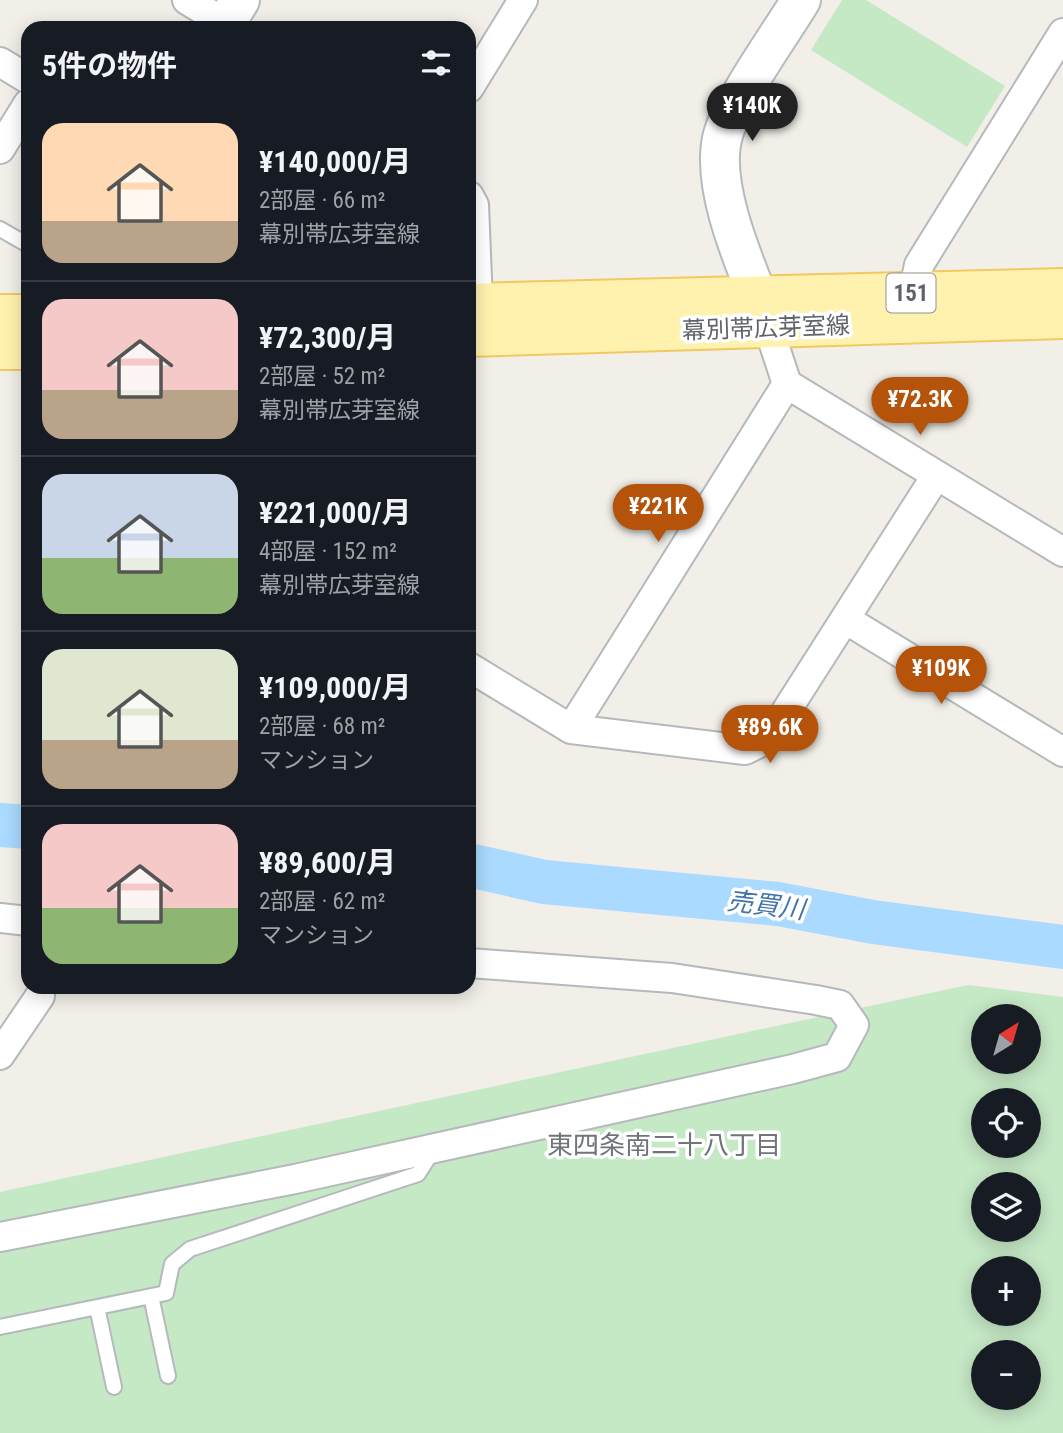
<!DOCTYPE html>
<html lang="ja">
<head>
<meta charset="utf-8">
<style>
	:root { --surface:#171b24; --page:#20242c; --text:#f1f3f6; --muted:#9ea1a6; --line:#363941; --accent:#b45309 }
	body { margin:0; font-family:"Roboto Condensed","Noto Sans JP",sans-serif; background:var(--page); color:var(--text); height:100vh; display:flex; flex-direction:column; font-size:26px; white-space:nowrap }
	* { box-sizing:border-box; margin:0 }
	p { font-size:23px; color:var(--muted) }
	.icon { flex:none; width:38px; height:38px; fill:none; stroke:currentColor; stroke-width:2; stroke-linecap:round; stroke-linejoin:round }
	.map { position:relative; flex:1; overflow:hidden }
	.drawer { position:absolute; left:21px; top:21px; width:455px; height:973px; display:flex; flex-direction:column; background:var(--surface); border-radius:21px; box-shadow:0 4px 18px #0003 }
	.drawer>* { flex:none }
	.needle { width:46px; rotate:37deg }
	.controls { position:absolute; left:971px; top:1004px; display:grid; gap:14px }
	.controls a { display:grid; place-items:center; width:70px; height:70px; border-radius:50%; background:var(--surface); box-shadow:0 4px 18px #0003; font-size:35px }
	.price { position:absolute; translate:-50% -60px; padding:0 16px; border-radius:24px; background:var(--accent); color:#fff; font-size:23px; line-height:46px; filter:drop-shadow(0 2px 4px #0008) }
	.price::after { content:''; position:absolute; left:50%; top:42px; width:21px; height:16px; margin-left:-10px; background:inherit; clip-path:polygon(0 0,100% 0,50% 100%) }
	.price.current { background:#222; color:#fff }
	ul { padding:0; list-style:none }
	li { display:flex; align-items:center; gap:21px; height:175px; padding:0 21px }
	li+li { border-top:2px solid var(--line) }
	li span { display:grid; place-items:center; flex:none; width:196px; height:140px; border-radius:21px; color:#555 }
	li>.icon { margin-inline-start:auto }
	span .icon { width:84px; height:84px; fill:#fffc; stroke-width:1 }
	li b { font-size:30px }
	h2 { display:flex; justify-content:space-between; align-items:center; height:84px; padding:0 21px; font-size:30px }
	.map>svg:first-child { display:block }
	.green { fill:#c5e8c5; fill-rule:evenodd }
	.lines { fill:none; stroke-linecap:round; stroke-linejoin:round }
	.river { stroke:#aadaff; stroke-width:44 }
	.lane-casing { stroke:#b5b8bc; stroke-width:18 }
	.street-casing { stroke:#b5b8bc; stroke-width:32 }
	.secondary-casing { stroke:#b6babf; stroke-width:42 }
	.primary-casing { stroke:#f2c960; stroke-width:42 }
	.lane { stroke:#fff; stroke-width:14 }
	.street { stroke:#fff; stroke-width:28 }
	.secondary { stroke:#fff; stroke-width:38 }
	.primary { stroke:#fff2af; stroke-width:38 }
	.labels { text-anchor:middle; stroke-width:7; stroke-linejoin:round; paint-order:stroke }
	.shield { fill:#fff; stroke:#8f9295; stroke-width:2 }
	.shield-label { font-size:23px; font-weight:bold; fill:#5f6368 }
	.street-label { font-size:24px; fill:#5f6368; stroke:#fff }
	.water-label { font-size:26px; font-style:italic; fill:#4174aa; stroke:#fff }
	.neighbourhood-label { font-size:26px; fill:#70757a; stroke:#fff }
</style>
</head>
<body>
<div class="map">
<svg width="1063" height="1433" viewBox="0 0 1063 1433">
	<rect width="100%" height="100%" fill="#f1efe8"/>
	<!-- green -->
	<path class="green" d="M842 0H866L1005 86 967 147 811 50Z
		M968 985 1063 997V1433H0V1192ZM984 1017H1029V1062H984ZM984 1101H1029V1146H984ZM984 1185H1029V1230H984ZM984 1269H1029V1314H984ZM984 1353H1029V1398H984Z"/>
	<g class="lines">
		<!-- river -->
		<path class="river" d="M0 825 28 827
			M469 865 544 882 778 904 873 922 1063 947"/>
		<defs>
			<path id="lane" d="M0 229 28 245
				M151 1296 168 1376
				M97 1307 114 1387
				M0 1327 166 1293 172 1264 190 1249 418 1174 434 1149"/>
			<path id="street" d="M187 0 233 28
				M0 62 28 79
				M469 88 523 0
				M0 149 28 104
				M469 196 474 205 478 303
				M913 293 919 265 1063 33
				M763 311 787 384 1063 552
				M845 619 1063 752
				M469 667 571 729 745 750 769 738 936 476
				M571 729 787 384
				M0 918 28 921
				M0 1055 40 996
				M0 1237 295 1179 793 1069 837 1057 854 1025 840 1005 816 1000 672 978 469 963"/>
			<path id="secondary" d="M223 28 240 0
				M758 297C741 255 710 181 723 135 733 99 780 35 801 0"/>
			<path id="primary" d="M469 303 1063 288
				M0 314H28
				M469 337 1063 319
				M0 350H28"/>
		</defs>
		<!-- lane casing -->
		<use href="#lane" class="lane-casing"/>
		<!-- street casing -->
		<use href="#street" class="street-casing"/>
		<!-- secondary casing -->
		<use href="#secondary" class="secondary-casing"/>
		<!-- primary casing -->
		<use href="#primary" class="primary-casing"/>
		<!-- lane -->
		<use href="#lane" class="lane"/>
		<!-- street -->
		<use href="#street" class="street"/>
		<!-- secondary -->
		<use href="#secondary" class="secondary"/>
		<!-- primary -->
		<use href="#primary" class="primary"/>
	</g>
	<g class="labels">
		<!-- shield labels -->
		<rect class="shield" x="886.5" y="273.5" width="49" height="39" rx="5"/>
		<g class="shield-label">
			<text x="911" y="301">151</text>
		</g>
		<!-- street labels -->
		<g class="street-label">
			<text transform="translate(766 328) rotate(-2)" y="8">幕別帯広芽室線</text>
		</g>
		<!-- water labels -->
		<g class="water-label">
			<text transform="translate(766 905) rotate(7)" y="9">売買川</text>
		</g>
		<!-- neighbourhood labels -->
		<g class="neighbourhood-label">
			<text x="664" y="1154">東四条南二十八丁目</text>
		</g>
	</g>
</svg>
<div class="controls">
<a><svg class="needle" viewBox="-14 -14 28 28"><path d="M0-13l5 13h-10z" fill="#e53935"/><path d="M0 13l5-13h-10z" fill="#9ea1a6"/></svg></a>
<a><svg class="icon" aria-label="locate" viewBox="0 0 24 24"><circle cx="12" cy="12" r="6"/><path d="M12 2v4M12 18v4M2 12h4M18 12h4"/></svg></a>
<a><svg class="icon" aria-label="layers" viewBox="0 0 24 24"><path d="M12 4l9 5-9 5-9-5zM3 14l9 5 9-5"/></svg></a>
<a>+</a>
<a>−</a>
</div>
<b class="price current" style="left:752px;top:143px">¥140K</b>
<b class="price" style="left:920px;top:437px">¥72.3K</b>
<b class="price" style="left:658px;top:544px">¥221K</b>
<b class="price" style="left:941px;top:706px">¥109K</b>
<b class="price" style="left:770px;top:765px">¥89.6K</b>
<section class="drawer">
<h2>5件の物件<svg class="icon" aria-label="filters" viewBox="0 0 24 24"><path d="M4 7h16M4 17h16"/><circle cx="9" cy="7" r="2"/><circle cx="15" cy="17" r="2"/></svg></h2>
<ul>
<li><span style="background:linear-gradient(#ffd9b3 70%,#b9a48a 0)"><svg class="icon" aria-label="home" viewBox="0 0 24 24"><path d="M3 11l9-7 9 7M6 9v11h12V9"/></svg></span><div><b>¥140,000/月</b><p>2部屋 · 66 m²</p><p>幕別帯広芽室線</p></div></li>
<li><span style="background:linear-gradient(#f6c9c9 65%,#b9a48a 0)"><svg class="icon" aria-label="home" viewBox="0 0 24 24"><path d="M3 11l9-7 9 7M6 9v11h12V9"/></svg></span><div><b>¥72,300/月</b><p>2部屋 · 52 m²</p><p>幕別帯広芽室線</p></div></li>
<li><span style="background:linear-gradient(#c9d6e8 60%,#8fb573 0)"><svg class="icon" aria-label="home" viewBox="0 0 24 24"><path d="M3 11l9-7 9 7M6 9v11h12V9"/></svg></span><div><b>¥221,000/月</b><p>4部屋 · 152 m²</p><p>幕別帯広芽室線</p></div></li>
<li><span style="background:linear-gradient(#dfe7d0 65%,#b9a48a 0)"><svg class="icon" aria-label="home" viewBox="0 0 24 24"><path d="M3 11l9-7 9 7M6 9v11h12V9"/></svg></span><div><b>¥109,000/月</b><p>2部屋 · 68 m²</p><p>マンション</p></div></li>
<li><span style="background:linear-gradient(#f6c9c9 60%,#8fb573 0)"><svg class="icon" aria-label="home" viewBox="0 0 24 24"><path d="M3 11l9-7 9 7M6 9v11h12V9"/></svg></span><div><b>¥89,600/月</b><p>2部屋 · 62 m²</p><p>マンション</p></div></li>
</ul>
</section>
</div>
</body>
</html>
